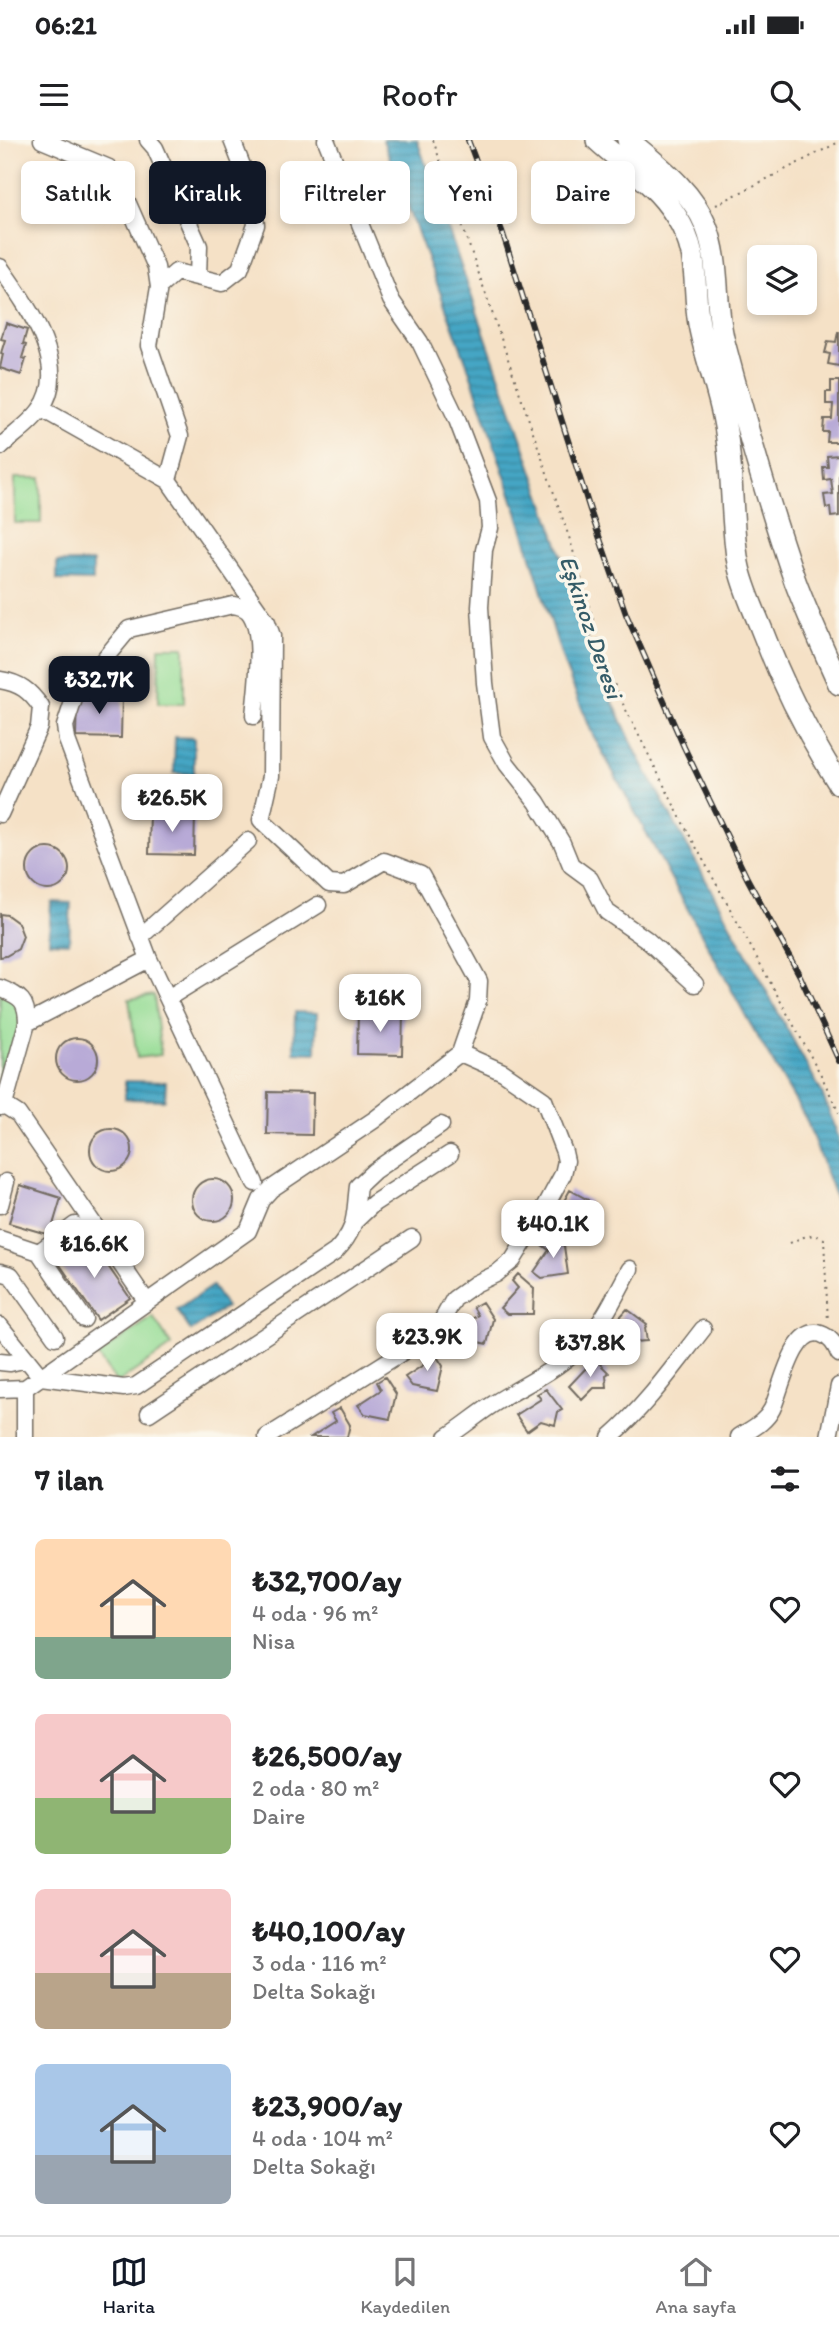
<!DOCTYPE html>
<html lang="tr">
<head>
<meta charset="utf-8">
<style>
	:root { --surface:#fff; --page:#f6f6f6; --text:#202124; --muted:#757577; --line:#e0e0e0; --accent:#111827 }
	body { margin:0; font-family:Itim,sans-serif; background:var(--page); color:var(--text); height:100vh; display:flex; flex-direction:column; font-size:26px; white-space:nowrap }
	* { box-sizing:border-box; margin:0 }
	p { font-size:23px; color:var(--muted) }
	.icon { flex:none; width:38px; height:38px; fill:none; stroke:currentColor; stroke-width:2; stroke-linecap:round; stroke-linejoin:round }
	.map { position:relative; height:1297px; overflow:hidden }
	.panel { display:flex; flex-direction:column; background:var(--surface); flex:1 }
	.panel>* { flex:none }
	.guide { position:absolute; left:21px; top:21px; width:798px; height:63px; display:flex; gap:14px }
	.controls { position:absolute; left:747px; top:105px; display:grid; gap:14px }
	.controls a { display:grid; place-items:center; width:70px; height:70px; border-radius:10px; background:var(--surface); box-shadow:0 4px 10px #0003; font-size:35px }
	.price { position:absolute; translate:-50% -60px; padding:0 16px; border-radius:14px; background:#fff; color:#222; font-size:23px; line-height:46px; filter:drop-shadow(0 2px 4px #0008) }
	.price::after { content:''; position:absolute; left:50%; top:42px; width:21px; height:16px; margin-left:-10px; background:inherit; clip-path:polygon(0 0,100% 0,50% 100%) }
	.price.selected { background:var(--accent); color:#fff }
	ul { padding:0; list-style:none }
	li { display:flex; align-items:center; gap:21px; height:175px; padding:0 35px }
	li span { display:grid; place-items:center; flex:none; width:196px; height:140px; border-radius:10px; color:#555 }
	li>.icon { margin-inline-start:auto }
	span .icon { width:84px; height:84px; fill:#fffc; stroke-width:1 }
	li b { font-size:30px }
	h2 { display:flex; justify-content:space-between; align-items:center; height:84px; padding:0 35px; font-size:30px }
	.pill { padding:0 24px; border-radius:10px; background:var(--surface); box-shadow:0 4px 10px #0003; font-size:24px; line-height:63px }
	.pill.selected { background:var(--accent); color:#fff }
	.status { display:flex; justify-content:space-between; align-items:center; height:49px; padding:0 35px; background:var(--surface); direction:ltr }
	.status svg { height:19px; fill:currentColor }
	header { display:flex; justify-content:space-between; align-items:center; height:91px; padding:0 35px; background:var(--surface); font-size:32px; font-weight:600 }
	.tab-bar { display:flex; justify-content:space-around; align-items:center; height:98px; border-top:2px solid var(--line); background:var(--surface); font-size:19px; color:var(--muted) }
	.tab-bar a { display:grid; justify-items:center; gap:4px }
	.tab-bar .selected { color:var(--accent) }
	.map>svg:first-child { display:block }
	.park { fill:#98dd97; stroke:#628461; stroke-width:2 }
	.water { fill:url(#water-rules); stroke:#386878; stroke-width:2 }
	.building { fill:#b8aad7 }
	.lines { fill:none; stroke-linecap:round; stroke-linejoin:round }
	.minor-casing { stroke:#726b61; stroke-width:19 }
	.major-casing { stroke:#726b61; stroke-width:24 }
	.path { stroke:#726b61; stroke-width:2; stroke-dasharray:2 5; stroke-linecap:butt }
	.minor { stroke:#fff; stroke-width:16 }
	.major { stroke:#fff; stroke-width:21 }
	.rail-casing { stroke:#2b2b2b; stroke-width:6 }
	.rail { stroke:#fbf7ec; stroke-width:3.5; stroke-dasharray:10; stroke-linecap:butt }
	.labels { text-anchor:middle; stroke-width:7; stroke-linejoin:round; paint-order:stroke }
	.water-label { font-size:24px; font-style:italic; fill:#355c68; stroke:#fbf7ec }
</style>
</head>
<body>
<div class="status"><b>06:21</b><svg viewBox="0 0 49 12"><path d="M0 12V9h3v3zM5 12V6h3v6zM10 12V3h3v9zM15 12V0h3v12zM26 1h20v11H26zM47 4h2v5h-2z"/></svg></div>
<header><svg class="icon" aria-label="menu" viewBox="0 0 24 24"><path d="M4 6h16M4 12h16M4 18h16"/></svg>Roofr<svg class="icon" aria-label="search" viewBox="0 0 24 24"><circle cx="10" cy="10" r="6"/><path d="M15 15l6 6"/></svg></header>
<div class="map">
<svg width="839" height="1297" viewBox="0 0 839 1297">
	<defs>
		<pattern id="water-rules" width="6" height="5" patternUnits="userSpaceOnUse" patternTransform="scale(1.75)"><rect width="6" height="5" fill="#45a6c4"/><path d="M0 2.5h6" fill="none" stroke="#3a879f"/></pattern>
	</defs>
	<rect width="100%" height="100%" fill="#fbf7ec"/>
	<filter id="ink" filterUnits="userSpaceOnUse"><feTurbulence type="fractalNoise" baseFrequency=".0143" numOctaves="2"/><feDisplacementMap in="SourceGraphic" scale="14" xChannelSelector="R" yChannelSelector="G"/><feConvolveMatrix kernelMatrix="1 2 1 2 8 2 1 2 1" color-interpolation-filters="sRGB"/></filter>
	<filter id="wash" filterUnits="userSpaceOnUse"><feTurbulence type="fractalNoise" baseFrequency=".00686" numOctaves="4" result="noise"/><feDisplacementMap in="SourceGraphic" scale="28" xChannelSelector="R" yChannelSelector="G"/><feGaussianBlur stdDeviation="1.57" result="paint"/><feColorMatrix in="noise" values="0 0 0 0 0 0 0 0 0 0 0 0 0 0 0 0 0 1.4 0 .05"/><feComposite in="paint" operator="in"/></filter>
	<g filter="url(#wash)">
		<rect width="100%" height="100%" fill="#f5e1c6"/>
		<!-- park -->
		<path class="park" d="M15 338H41V383H15Z
			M159 507H184V564H158Z
			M0 848 27 869 0 967Z
			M154 855 161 915 137 918 129 859Z
			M153 1177 172 1206 117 1243 97 1215Z"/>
		<!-- water -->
		<path class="water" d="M383 0H417L556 398 594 521 637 614 822 953 839 999V1067L806 979 748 880 592 593 564 524 521 384 467 224Z
			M57 422H93V441L57 440Z
			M175 597 194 598V634L174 633Z
			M51 762 71 763 69 803 49 802Z
			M295 872 317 873 316 913 294 912Z
			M125 941 166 942 165 960 125 959Z
			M212 1146 226 1167 191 1191 177 1170Z"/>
		<g id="blocks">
			<!-- building -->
			<path class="building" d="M6 183 27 190 23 204 26 205 22 218 26 219 21 235 0 228 3 214 1 213 5 200 1 199Z
				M838 192H839V226L828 224 830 214 825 213 828 201 836 202Z
				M831 241H839V302H827L828 292H823L824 279H832L833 264H826V252H831Z
				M839 315V376L831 377 830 367 826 368 824 355 833 354 831 339 824 340 823 327H828L827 316Z
				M77 555 122 556 121 598 76 597Z
				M150 672 195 673 194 715 149 714Z
				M27 729a21 21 0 1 1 42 0a21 21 0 1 1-42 0Z
				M0 774 7 775 18 783 23 796 18 809 6 816 0 817Z
				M358 872 403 873 402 915 357 914Z
				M56 919a21 21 0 1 1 42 0a21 21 0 1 1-42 0Z
				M268 952 313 953 312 995 267 994Z
				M90 1010a21 21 0 1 1 42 0a21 21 0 1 1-42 0Z
				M192 1060a21 21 0 1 1 42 0a21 21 0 1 1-42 0Z
				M20 1045 61 1058 50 1095 9 1083Z
				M570 1050 588 1060 595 1087 570 1094 559 1089 572 1065 564 1061Z
				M548 1095 564 1106 568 1134 542 1138 534 1132 549 1110 542 1105Z
				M90 1100 130 1158 98 1180 58 1122Z
				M518 1134 534 1148 533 1174H507L500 1168 518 1148 512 1141Z
				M482 1162 493 1179 487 1204 461 1198 455 1190 478 1175 473 1167Z
				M627 1169 647 1184 645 1188 647 1201 633 1202 623 1216 608 1204 625 1181 620 1177Z
				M432 1209 443 1226 437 1251 412 1246 405 1237 428 1222 424 1214Z
				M591 1215 609 1233 606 1235 607 1248H594L582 1260 569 1246 588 1226 584 1222Z
				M385 1237 396 1254 390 1279 365 1274 358 1265 381 1250 377 1242Z
				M546 1249 562 1270 558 1272 555 1285 541 1281 527 1291 516 1275 541 1259 537 1254Z
				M340 1268 350 1285 347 1297H311L336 1281 331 1273Z"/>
		</g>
	</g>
	<g filter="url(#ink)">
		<use href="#blocks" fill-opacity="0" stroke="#726b61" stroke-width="2"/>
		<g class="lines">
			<defs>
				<path id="minor" d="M42 0 109 28 126 59 156 127 159 147 149 206 180 296 168 340 42 269
					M148 0 155 8 199 106 198 137
					M326 0 391 160 420 202 456 277 488 361 490 388 484 410 480 467 485 543 492 597 507 624 537 662 562 703 571 725 590 739 607 772 646 799 695 844
					M0 127C25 163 73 226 40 270 30 284 13 295 0 307
					M159 147 176 132 222 143 240 129 256 85 253 54 232 0
					M168 340 267 482 272 496 271 636 261 680 329 744 344 745 384 721 421 735 479 841 478 861 460 913
					M0 540C20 543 30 551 41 567L39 587 0 674
					M140 797 248 701
					M149 819 67 600 65 586 76 553 129 489 233 465C239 466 244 467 248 471 266 491 256 550 254 576
					M0 848C20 857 27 859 27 883L4 965
					M168 858 318 765
					M27 883 149 819 255 1043
					M0 967 4 965 18 974 147 1162 25 1248 0 1249
					M0 1065 6 1042
					M355 1081 374 1063 450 1014
					M0 1099 39 1112 84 1179
					M39 1112 75 1085
					M0 1132 11 1135 55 1197
					M147 1162 248 1091 261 1060 271 1049 374 980 460 913 503 932 544 960 564 1012 566 1021 563 1034 542 1073 513 1120 496 1134 475 1144 454 1159 436 1191 267 1297
					M0 1186 41 1237 124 1248 136 1246 335 1112C358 1088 354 1077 358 1046L374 1031 441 985
					M0 1222 10 1223 27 1219
					M149 1273 412 1098
					M25 1297V1248
					M447 1297C464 1286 479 1273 495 1263 528 1242 563 1228 588 1198 605 1179 617 1152 630 1129
					M610 1297C646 1266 674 1226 703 1189
					M739 1297C751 1289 765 1283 772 1269 781 1251 793 1185 821 1194 830 1197 836 1206 839 1214
					M829 1297 839 1246"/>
				<path id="major" d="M597 0C625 26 655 42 676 76 701 115 692 143 699 184 705 217 718 248 724 281 734 328 730 376 738 423 742 445 753 468 761 488 782 543 808 595 839 644
					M628 0C657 25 691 49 706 86 721 123 714 164 724 202 745 282 768 363 795 441 808 476 824 510 839 544"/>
			</defs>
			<!-- minor casing -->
			<use href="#minor" class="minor-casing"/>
			<!-- major casing -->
			<use href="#major" class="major-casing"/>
			<!-- path -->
			<path class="path" d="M433 0 570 400 607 528 622 562 683 683 821 935 839 973
				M716 65 839 2
				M790 1103C801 1097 814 1092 824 1099L828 1182"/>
			<!-- minor -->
			<use href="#minor" class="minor"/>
			<!-- major -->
			<use href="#major" class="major"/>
			<defs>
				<path id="rail" d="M468 0 502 91 590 370 626 474 684 607 747 738 800 836 839 921"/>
			</defs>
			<!-- rail casing -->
			<use href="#rail" class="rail-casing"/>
			<!-- rail -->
			<use href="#rail" class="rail"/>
		</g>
	</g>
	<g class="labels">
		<!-- water labels -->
		<g class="water-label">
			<text transform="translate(591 487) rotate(71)" y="8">Eşkinoz Deresi</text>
		</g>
	</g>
</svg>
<div class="controls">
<a><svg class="icon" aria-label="layers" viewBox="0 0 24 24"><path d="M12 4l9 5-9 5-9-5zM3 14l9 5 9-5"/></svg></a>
</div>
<b class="price selected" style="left:99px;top:576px">₺32.7K</b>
<b class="price" style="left:172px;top:694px">₺26.5K</b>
<b class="price" style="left:380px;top:894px">₺16K</b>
<b class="price" style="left:553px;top:1120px">₺40.1K</b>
<b class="price" style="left:94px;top:1140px">₺16.6K</b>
<b class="price" style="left:427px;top:1233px">₺23.9K</b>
<b class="price" style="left:590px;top:1239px">₺37.8K</b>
<div class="guide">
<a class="pill">Satılık</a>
<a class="pill selected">Kiralık</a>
<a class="pill">Filtreler</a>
<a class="pill">Yeni</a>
<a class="pill">Daire</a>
</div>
</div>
<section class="panel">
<h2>7 ilan<svg class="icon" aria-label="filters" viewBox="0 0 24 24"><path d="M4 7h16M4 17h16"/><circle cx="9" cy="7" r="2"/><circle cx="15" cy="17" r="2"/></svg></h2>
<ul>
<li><span style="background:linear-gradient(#ffd9b3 70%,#7fa58c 0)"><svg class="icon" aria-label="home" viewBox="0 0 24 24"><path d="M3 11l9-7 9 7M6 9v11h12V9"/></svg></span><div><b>₺32,700/ay</b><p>4 oda · 96 m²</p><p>Nisa</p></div><svg class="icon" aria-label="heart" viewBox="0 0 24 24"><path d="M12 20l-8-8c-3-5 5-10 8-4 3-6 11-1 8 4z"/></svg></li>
<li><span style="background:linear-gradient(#f6c9c9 60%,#8fb573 0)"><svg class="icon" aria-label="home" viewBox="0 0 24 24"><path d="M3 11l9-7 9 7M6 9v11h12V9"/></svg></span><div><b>₺26,500/ay</b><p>2 oda · 80 m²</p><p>Daire</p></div><svg class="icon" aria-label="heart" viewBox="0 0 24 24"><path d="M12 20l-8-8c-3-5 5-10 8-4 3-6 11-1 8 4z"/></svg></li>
<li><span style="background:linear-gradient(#f6c9c9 60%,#b9a48a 0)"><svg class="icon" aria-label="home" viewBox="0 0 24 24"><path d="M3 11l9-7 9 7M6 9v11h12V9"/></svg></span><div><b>₺40,100/ay</b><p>3 oda · 116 m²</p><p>Delta Sokağı</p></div><svg class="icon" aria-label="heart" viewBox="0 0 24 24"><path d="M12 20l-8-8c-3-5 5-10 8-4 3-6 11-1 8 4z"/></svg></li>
<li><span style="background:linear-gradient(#a9c7e8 65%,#9aa5b1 0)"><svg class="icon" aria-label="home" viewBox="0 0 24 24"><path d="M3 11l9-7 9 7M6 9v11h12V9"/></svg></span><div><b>₺23,900/ay</b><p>4 oda · 104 m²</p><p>Delta Sokağı</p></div><svg class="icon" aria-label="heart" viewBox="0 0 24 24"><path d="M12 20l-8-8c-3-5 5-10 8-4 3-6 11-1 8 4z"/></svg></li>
</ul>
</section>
<nav class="tab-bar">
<a class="selected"><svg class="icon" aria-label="map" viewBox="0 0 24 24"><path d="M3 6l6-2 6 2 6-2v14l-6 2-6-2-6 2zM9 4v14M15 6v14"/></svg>Harita</a>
<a><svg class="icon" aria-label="saved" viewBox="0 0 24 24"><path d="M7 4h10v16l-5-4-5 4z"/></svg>Kaydedilen</a>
<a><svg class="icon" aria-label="home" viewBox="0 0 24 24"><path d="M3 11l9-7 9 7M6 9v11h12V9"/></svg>Ana sayfa</a>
</nav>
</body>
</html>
